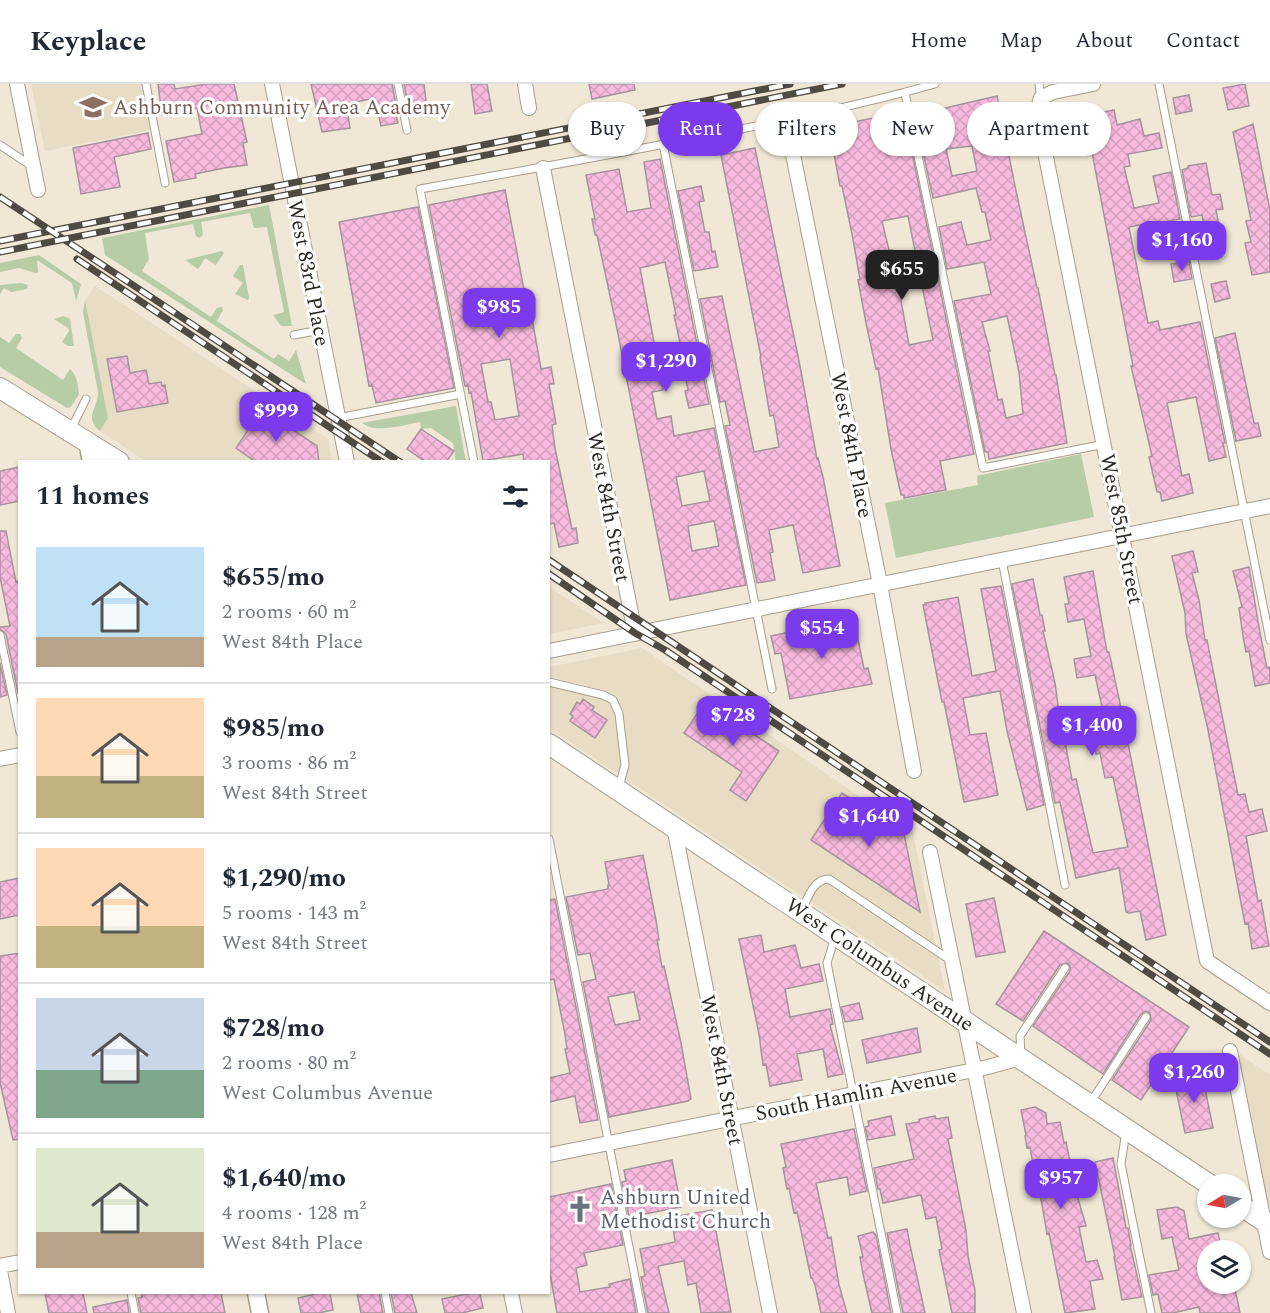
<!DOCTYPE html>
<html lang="en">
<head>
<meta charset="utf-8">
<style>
	:root { --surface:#fff; --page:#f6f6f7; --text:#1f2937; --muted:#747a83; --line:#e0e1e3; --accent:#7c3aed }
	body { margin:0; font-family:Spectral,serif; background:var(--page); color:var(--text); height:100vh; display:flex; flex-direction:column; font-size:22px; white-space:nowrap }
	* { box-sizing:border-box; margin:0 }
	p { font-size:20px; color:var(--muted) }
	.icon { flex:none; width:33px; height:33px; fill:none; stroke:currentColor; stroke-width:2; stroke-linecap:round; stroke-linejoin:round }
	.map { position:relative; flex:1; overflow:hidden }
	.sheet { position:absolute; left:18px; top:376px; width:532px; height:834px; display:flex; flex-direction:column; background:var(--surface); border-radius:0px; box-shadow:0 2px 4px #0004 }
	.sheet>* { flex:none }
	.hud { position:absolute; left:568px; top:18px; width:570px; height:54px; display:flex; gap:12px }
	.needle { width:39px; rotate:260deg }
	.fabs { position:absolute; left:1197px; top:1090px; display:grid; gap:12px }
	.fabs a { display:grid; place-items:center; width:54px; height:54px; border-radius:50%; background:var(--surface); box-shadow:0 2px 4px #0004; font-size:30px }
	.price { position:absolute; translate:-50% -51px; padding:0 14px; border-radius:12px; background:var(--accent); color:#fff; font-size:20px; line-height:39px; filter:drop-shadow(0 2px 3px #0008) }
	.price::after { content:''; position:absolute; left:50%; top:36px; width:18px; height:14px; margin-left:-9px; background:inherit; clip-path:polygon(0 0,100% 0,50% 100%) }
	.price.active { background:#222; color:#fff }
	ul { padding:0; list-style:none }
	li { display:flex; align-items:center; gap:18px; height:150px; padding:0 18px }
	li+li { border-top:2px solid var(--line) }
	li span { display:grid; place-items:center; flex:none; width:168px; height:120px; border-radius:0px; color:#555 }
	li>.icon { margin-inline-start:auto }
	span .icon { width:72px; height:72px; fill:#fffc; stroke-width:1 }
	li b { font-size:26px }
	h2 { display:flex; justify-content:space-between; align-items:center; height:72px; padding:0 18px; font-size:26px }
	.pill { padding:0 21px; border-radius:27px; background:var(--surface); box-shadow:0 2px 4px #0004; font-size:21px; line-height:54px }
	.pill.active { background:var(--accent); color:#fff }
	header { display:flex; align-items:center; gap:36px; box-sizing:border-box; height:84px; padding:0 30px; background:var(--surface); border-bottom:2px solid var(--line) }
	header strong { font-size:28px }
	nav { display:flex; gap:33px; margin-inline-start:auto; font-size:21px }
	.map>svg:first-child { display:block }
	.built { fill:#e8dcc4 }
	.grass { fill:#b6cda7 }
	.building { fill:url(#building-cross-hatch); stroke:#a5949d; stroke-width:1.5; fill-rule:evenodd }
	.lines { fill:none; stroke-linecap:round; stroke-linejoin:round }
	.service-casing { stroke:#a69e8d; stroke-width:9 }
	.minor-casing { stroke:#a69e8d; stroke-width:16 }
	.tertiary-casing { stroke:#a69e8d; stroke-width:19 }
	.secondary-casing { stroke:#a69e8d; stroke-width:22 }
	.service { stroke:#fff; stroke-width:7 }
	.minor { stroke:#fff; stroke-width:14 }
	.tertiary { stroke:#fff; stroke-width:16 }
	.secondary { stroke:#fff; stroke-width:20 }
	.rail-casing { stroke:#4f4b43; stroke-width:7 }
	.rail { stroke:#fff; stroke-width:4.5; stroke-dasharray:14; stroke-linecap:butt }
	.labels { text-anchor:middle; stroke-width:6; stroke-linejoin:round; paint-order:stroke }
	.education-label { font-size:21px; fill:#785e54; stroke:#fff; text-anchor:start }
	.street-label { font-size:21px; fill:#2d2a24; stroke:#fff }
	.worship-label { font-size:21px; fill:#5b616d; stroke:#fff; text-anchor:start }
</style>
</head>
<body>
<header>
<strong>Keyplace</strong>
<nav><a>Home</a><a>Map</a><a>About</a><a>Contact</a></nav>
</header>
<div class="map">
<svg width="1270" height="1229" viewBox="0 0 1270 1229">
	<defs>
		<pattern id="building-cross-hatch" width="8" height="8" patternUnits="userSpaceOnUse" patternTransform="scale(1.5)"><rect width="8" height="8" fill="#f8bade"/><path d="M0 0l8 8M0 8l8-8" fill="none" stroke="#d5a0be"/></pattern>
	</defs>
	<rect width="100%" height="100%" fill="#f0e7d6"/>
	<!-- built -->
	<path class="built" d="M31 0H146L155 45 45 67Z
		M95 202 328 355 332 378H147L100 347 108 334 85 216Z
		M549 503 604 539 549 550Z
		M642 564 913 749 945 907 549 644V583Z
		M1239 970 1270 991V1124L1268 1123Z"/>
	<!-- grass -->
	<path class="grass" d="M269 121 292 242H281L273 231 284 228 267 143 254 144 250 129 201 138 203 151 199 154 196 152 193 140 145 149 149 175 142 187 211 233 217 224 222 223 223 226 217 237 274 275 278 270 289 277 296 266 306 300 105 171 102 154Z
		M222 167 224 169 216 181 205 174 198 185 185 176Z
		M39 171 81 200 76 217 72 199 37 176 38 188 36 189 19 184 0 188V179Z
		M240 181H243L249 214 248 216 235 210 243 199 233 192Z
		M21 199 28 201 27 205 11 208 4 204 0 210V201Z
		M85 216 108 334 100 347C83 333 98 326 98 308L83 228Z
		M64 232 70 235 74 262H68L62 258 69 247 68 244 54 235Z
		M16 250H20L22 254 16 264 63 296 70 285C77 291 78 301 79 310L71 323 67 324 0 283V253L9 259Z
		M456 322 466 378H456L453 359 431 344 421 345 420 338C403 341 377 350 362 339Z
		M1081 370 1094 433 896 474 885 419 978 401 977 392Z"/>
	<!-- building -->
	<path class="building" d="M158 0H174L175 5 206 0H234L247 58 243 59 247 81 224 84 195 90 196 94 174 98 166 57 202 50 197 24 162 31Z
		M311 0H392L398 30 396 31 398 39 381 42 375 14 346 20 350 44 322 48Z
		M404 0H424L427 26 409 29Z
		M471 0H487L492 27 475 30Z
		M589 0H634L635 6 592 15Z
		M1245 0 1249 22 1228 26 1223 4Z
		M1189 11 1192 27 1176 30 1173 14Z
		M997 12 1015 102 1037 204H1038L1055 291H1056L1067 359 989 375 988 368H985L954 217 991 210 984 178 947 185 939 143 961 138 967 161 991 156 985 128H982L976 104 933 114 915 31ZM972 62 977 87 952 92 946 65ZM1007 232 1019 288 1023 330 1006 334 1002 315 998 316 988 267H990L982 238Z
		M903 25 974 370 940 377 946 406 904 414V411H901L891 365 878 284 876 285 866 239 858 196 860 195 852 150 842 102H840L829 43 883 32 882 28ZM908 132 933 256 909 261 892 166H889L882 137Z
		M1114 26 1117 41 1140 35 1144 52 1159 49 1162 64 1128 70 1130 82 1124 83 1134 124 1159 119 1153 92 1171 88 1180 135 1160 139 1159 137 1129 143 1148 239 1158 237 1160 246 1200 238 1225 359H1223L1226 373 1209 377 1196 313 1167 319 1182 392 1189 390 1193 409 1162 417 1160 408H1157L1149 373 1152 372 1131 282H1133L1085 32Z
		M1253 40 1270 126V188L1252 191 1245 159 1251 158 1246 137 1251 136 1233 48Z
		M148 49 151 65 114 73 120 103 81 110 73 64Z
		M755 64 800 282 817 375 818 374 823 393 840 482 803 489 793 441 769 446 773 468 770 469 775 496 757 499 725 342 730 341 725 317 720 318 700 215 722 212 754 368 779 363 774 333 773 331 770 332 760 273H761L721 71Z
		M660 75 709 320 689 324 685 307 688 306 683 282H685L674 231H676L665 178 640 184 663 306 652 308 657 335 671 332 674 352 714 344 746 501 670 516 616 240 597 151H595L592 135H595L586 91 619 85 627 128 651 124 644 78ZM704 387 710 417 682 422 676 393ZM714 437 719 462 692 467 688 442Z
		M1206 79 1212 111 1220 110 1223 125 1216 126 1222 157 1208 160 1202 131 1191 133 1182 86 1188 84V82Z
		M701 102 704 117 699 118 705 148H709L712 168 715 167 718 183 694 187 678 107Z
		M505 106 526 216 532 234 541 285 551 283 554 300H549L556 340 552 341 555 364 572 445 576 444 578 459 559 463 554 439 549 440V378H524L523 370 483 377 471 308 469 309 468 301 465 302 429 121ZM510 275 519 332 495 336 491 318H488L481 280Z
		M418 123 454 304 376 319 372 301 369 302 339 138Z
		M1189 177 1192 195 1174 198 1171 180Z
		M1226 197 1230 214 1215 218 1211 200Z
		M1235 249 1254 339H1258L1261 352 1236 357 1215 254Z
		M127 272 130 289 146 286 149 300 161 298 162 302 165 301 168 319 117 328 107 275Z
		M262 325 317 362 319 378H256L236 364Z
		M421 345 454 367 446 378H426L407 365Z
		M20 383V417L0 421V387Z
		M0 447H6L16 498 18 497 20 505V609H18L6 550 0 545V543L10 542 0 493Z
		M1193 467 1198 488 1192 489 1199 516 1205 556H1207L1238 711 1245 710 1249 728 1262 725 1267 747 1246 752 1258 817 1261 816 1269 862 1252 865 1248 839 1245 840 1208 646 1186 550 1185 529 1172 472Z
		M1249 483 1260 549 1267 584 1270 583V599L1255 602 1249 567 1246 568 1243 552 1239 524 1242 523 1233 487Z
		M1093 487 1107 568H1109L1121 624 1166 851 1146 856 1140 827 1129 829 1126 828 1119 784 1076 794 1060 718 1055 719 1012 500 1033 495 1040 531H1042L1045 547H1043L1055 599 1060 635 1062 636 1103 627 1095 591 1077 594 1074 575 1091 572 1084 535 1068 538 1065 520H1069L1064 493ZM1091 647 1096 670 1100 669 1105 694 1113 693 1128 763 1093 769 1076 695 1072 696 1064 652Z
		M1001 502 1044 721 1027 726 1007 647 1000 607 963 614 970 651 986 649 998 711 964 718 944 618H942L923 521H926L925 519 958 513 972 592 996 587 981 505Z
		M854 535 864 585 868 584 872 600 790 615 781 569 775 570 771 552 790 548 791 554 819 548 818 542Z
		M0 579 7 611 0 613Z
		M583 615 594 623 592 626 607 636 595 654 570 637 573 632 570 630 577 618 580 620Z
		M705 618 779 667 746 717 730 706 742 688 684 649Z
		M842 709 904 750 920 828 811 756Z
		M643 771 656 836 659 856H657L662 883 664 882 681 959 691 1015 688 1017 609 1033 583 898 596 895 590 869 578 871 566 813 608 805V801H609L605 778ZM634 908 640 936 615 941 608 913Z
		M20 794V831L0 835V798Z
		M994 814 1005 868 976 873 966 820Z
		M555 815 598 1036 580 1039 575 1012 549 1018V994L570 989 565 965H567L565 950 554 895 549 896V816Z
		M1044 847 1189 943 1141 1016 1112 996 1151 936 1150 929 1146 927 1141 930 1103 990 1033 942 1070 887V882L1068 879 1060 881 1023 937 996 920Z
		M761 851 764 868 795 861 801 884 819 880 823 897 785 905 790 933 830 925 833 940 830 941 843 990 828 993 823 965 797 970 802 996 770 1002 766 980 763 981 759 950 739 855Z
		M20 869V1055L13 1056 0 998V872Z
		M859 919 863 935 845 938 841 923Z
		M917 944 921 968 867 979 862 956Z
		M1202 990 1213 1044 1185 1049 1174 996Z
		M1035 1023 1046 1029 1047 1040 1060 1038 1064 1059 1066 1058 1077 1111 1086 1142 1079 1143 1086 1178 1097 1176 1103 1195 1090 1197 1095 1225 1065 1229 1049 1149 1047 1150 1040 1109 1038 1110 1030 1063 1027 1064 1025 1052 1026 1051 1021 1026Z
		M891 1032 895 1051 868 1056 865 1043 869 1042 868 1037Z
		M935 1032 936 1035 948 1033 952 1054 948 1055 966 1146 968 1172 975 1206V1229H952L939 1166 942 1165 936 1133 926 1135 921 1111 883 1119 880 1105H878L874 1084 914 1075 906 1040 919 1038V1035Z
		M854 1045 867 1107 850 1111 847 1093 816 1099 828 1154 831 1153 839 1201 847 1229H821L815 1201 812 1194H811L797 1128 794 1129 789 1104 787 1105 783 1084 786 1083 781 1060Z
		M1113 1074 1126 1144H1128L1131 1161H1130L1142 1213 1122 1216 1114 1173H1115L1095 1078Z
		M672 1076 681 1123 629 1133 622 1098 626 1097 624 1086Z
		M611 1100 623 1161 584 1169 587 1181 576 1184 580 1208 610 1203 609 1200 630 1195 636 1229H557L549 1184V1113Z
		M1177 1123 1184 1127 1189 1155 1218 1149 1222 1167H1208V1200H1234L1240 1229H1200L1199 1223 1173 1229H1162L1158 1210 1153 1211 1149 1191 1179 1186 1172 1153 1162 1155 1157 1126Z
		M712 1126 731 1228 701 1229 696 1199 688 1201 684 1177 658 1182 669 1229H648L641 1193 645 1192 640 1165 675 1158 672 1133Z
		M907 1145 910 1161 925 1229H903L887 1149Z
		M873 1148 876 1151 891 1229H872L863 1190 860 1173H863L858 1152Z
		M45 1209H83L87 1229H49Z
		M141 1209H221L225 1229H141L138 1214 142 1213Z
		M320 1209H330L333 1226 319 1229H301L298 1214Z
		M357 1209H379L383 1229H361Z
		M391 1209H411L417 1229H395Z
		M471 1209H480L483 1224 462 1229H445L442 1215Z
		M127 1216 129 1229H94L93 1223Z"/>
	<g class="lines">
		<defs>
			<path id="service" d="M146 0 165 99
				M398 0 407 46
				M1039 0 1041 14
				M1159 0 1270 556
				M905 9 983 384 1105 360
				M663 60 772 605
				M0 61 33 83
				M294 251 320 246
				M338 334 461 310
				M71 345 86 315
				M474 378 420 105C510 89 600 73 690 55 772 39 854 23 935 0
				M1002 476 1065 801
				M0 551 20 648
				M549 598 603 611 613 616 619 630 625 681 619 703
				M549 755 642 1229
				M802 826C808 814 813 795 829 795L950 876
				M835 853 827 879 897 1229
				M1021 972 1020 952 1065 884
				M1091 1018 1146 933
				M1126 1047 1121 1080 1151 1229
				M131 1209 135 1229
				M385 1209 389 1229"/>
			<path id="minor" d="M17 0 38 106
				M272 0 347 378
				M525 0 529 24
				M1093 0 1053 8 1041 14 1037 28 1207 877 1270 919
				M786 36 880 500 914 687
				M543 84 635 549
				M549 567 1270 422
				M0 675 20 671
				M674 743 770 1229
				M930 768 1024 1229
				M1230 967 1270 1168
				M549 1071 984 984 1021 974
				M0 1182 20 1178
				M0 1187 8 1229
				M511 1209 515 1229"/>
			<path id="tertiary" d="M87 357 91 378
				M256 1209 260 1229"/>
			<path id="secondary" d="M0 304 119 378
				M549 660 1210 1101
				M1240 1121 1270 1141"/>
		</defs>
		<!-- service casing -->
		<use href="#service" class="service-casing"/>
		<!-- minor casing -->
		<use href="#minor" class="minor-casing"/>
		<!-- tertiary casing -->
		<use href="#tertiary" class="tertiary-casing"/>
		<!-- secondary casing -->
		<use href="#secondary" class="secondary-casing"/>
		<!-- service -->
		<use href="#service" class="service"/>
		<!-- minor -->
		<use href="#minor" class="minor"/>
		<!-- tertiary -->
		<use href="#tertiary" class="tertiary"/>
		<!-- secondary -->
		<use href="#secondary" class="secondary"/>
		<defs>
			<path id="rail" d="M0 113 400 378
				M0 157 790 0
				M0 168 842 0
				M77 175 382 378
				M549 476 1270 958
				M549 490 635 549 665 566 1270 970"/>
		</defs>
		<!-- rail casing -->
		<use href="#rail" class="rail-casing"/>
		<!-- rail -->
		<use href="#rail" class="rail"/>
	</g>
	<!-- icons -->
	<defs>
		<symbol id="school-bare" viewBox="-9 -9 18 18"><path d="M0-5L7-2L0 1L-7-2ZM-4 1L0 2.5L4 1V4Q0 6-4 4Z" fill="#8d6e63" stroke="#fff" stroke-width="2.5" paint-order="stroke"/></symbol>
		<symbol id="church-bare" viewBox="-9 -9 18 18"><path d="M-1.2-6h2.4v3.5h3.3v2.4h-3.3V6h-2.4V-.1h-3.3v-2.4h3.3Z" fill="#6b7280" stroke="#fff" stroke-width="2.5" paint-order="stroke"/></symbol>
	</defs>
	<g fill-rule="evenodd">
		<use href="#school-bare" x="74" y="4" width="38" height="38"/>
		<use href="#church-bare" x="561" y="1106" width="38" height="38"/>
	</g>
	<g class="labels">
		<!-- education labels -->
		<g class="education-label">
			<text x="113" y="30">Ashburn Community Area Academy</text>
		</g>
		<!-- street labels -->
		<g class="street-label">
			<text transform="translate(309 189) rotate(79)" y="7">West 83rd Place</text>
			<text transform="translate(852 361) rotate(79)" y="7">West 84th Place</text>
			<text transform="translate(609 423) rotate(79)" y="7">West 84th Street</text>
			<text transform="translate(1122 445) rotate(79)" y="7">West 85th Street</text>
			<text transform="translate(880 880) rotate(34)" y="7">West Columbus Avenue</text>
			<text transform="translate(722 986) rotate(79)" y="7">West 84th Street</text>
			<text transform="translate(856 1010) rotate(-11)" y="7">South Hamlin Avenue</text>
		</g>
		<!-- worship labels -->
		<g class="worship-label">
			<text x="600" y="1120">Ashburn United<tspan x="600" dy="24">Methodist Church</tspan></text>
		</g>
	</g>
</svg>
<div class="fabs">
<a><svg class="needle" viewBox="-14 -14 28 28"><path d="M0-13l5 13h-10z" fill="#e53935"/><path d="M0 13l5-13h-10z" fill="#747a83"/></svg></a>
<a><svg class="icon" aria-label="layers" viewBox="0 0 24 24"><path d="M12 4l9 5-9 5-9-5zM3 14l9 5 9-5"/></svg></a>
</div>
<b class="price" style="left:1182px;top:188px">$1,160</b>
<b class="price active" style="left:902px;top:217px">$655</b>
<b class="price" style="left:499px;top:255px">$985</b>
<b class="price" style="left:666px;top:309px">$1,290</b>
<b class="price" style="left:276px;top:359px">$999</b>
<b class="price" style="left:822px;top:576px">$554</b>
<b class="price" style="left:733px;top:663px">$728</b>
<b class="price" style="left:1092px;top:673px">$1,400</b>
<b class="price" style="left:869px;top:764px">$1,640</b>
<b class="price" style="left:1194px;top:1020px">$1,260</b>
<b class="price" style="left:1061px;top:1126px">$957</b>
<div class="hud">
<a class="pill">Buy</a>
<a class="pill active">Rent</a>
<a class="pill">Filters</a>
<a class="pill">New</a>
<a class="pill">Apartment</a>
</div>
<section class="sheet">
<h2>11 homes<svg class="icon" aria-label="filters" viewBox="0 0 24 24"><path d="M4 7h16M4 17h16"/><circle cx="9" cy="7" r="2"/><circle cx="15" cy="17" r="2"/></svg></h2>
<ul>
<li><span style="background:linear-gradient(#bfe0f5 75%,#b9a48a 0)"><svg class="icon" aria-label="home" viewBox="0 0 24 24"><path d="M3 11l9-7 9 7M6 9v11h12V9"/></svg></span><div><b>$655/mo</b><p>2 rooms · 60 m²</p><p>West 84th Place</p></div></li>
<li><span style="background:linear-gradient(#ffd9b3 65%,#c2b280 0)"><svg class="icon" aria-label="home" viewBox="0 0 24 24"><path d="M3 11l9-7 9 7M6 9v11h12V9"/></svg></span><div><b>$985/mo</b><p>3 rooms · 86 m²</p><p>West 84th Street</p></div></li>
<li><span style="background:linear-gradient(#ffd9b3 65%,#c2b280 0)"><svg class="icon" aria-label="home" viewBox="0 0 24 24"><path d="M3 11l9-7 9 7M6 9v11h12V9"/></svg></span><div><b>$1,290/mo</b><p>5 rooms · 143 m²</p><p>West 84th Street</p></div></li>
<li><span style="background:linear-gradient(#c9d6e8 60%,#7fa58c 0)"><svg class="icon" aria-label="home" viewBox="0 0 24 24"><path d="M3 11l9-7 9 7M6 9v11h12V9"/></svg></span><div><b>$728/mo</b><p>2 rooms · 80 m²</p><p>West Columbus Avenue</p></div></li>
<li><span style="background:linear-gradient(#dfe7d0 70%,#b9a48a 0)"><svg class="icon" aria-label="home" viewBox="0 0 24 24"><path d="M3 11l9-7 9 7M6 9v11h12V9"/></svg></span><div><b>$1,640/mo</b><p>4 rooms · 128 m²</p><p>West 84th Place</p></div></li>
</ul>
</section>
</div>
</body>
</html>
